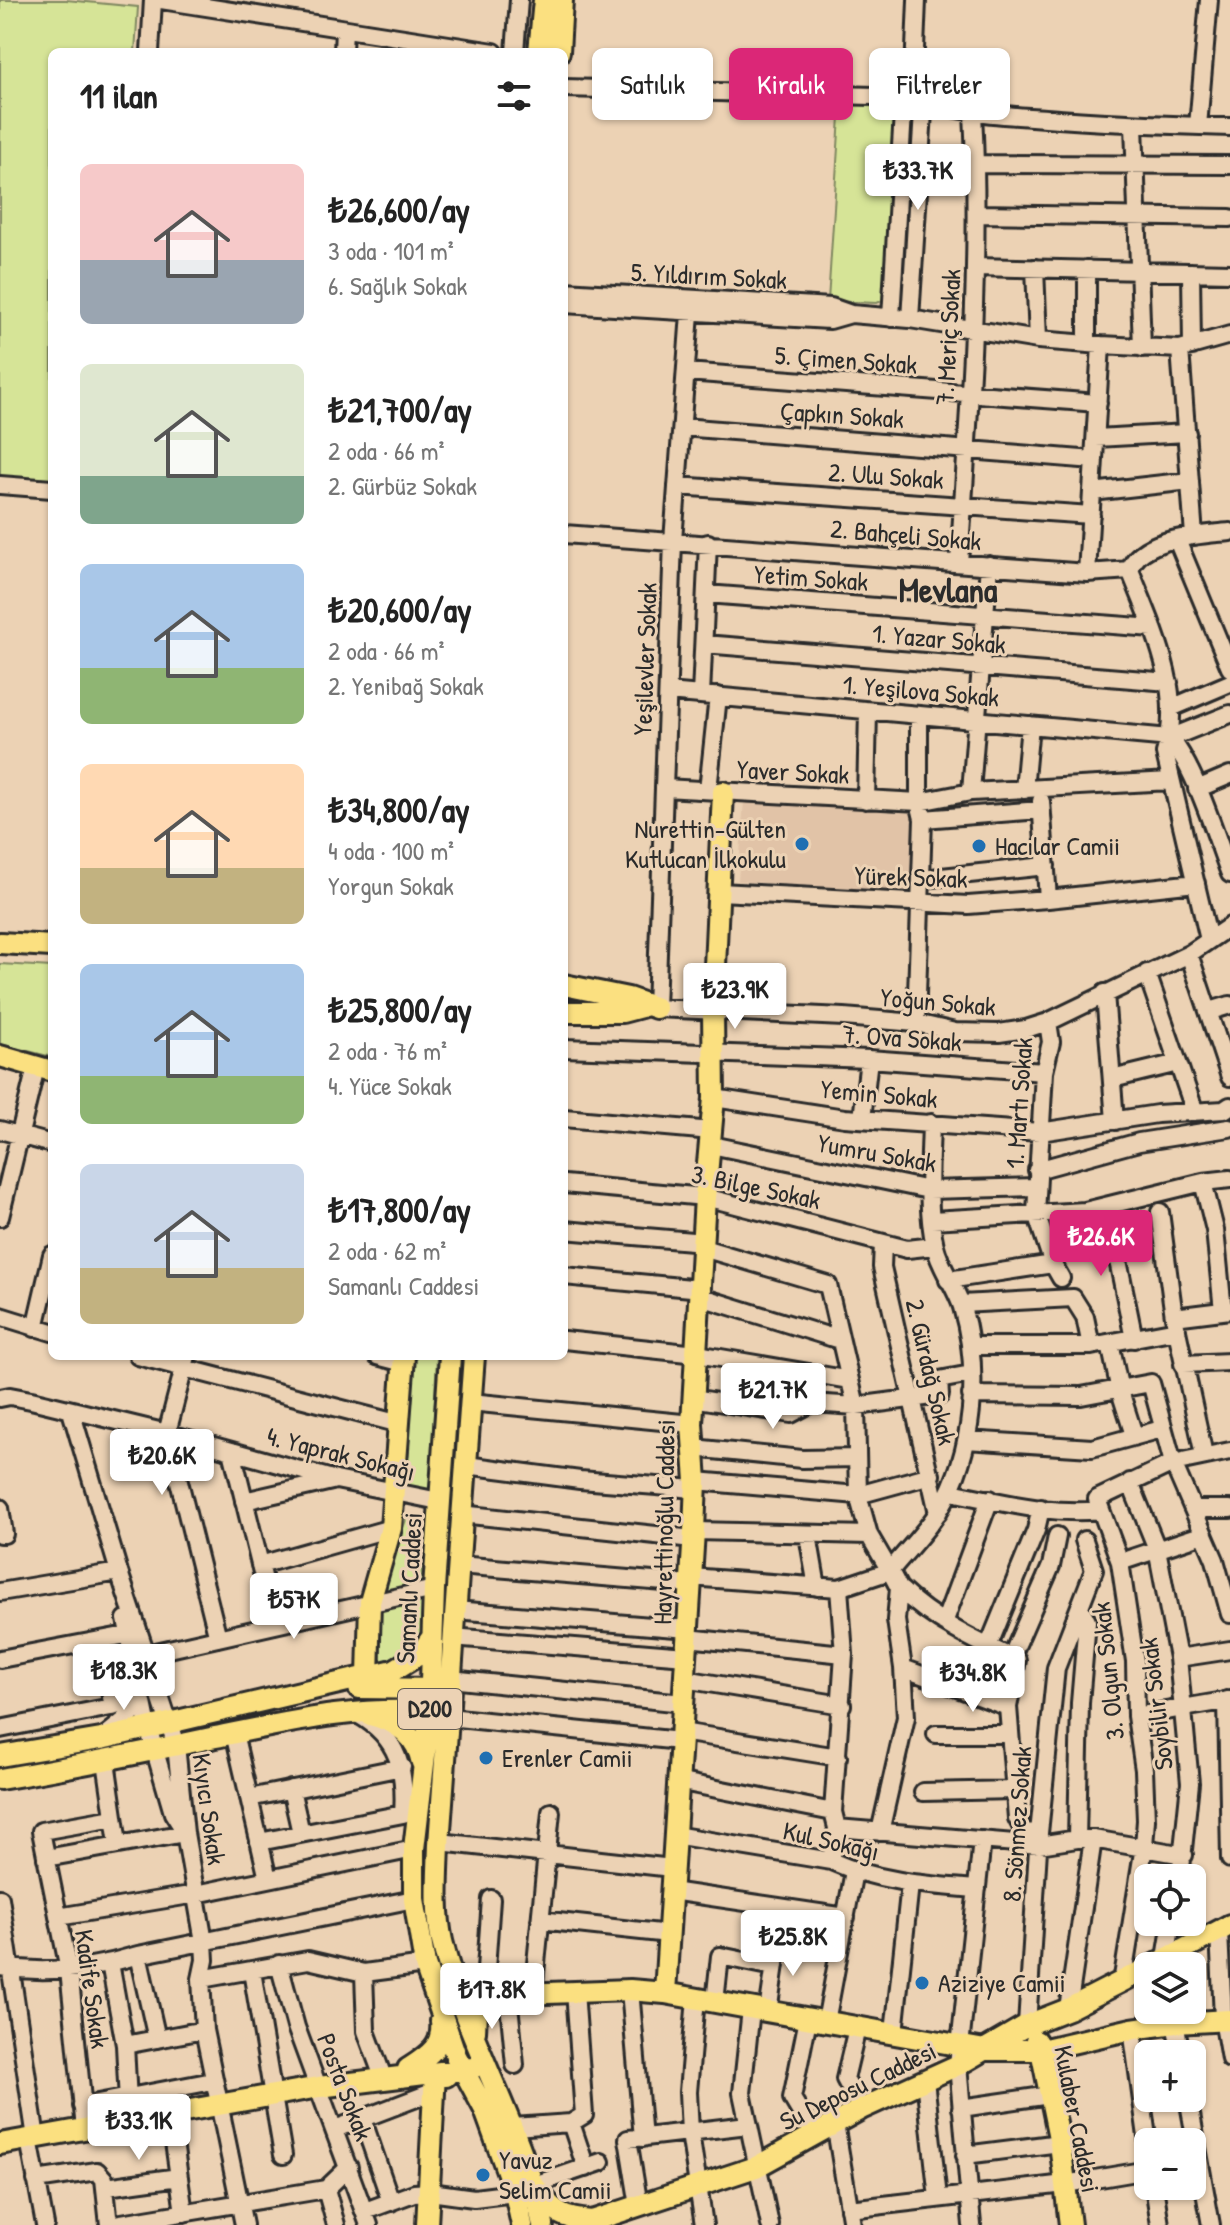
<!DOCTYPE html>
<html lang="tr">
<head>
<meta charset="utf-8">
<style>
	:root { --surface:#fff; --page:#f6f6f6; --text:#222; --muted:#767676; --accent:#db2777 }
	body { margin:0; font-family:"Patrick Hand",sans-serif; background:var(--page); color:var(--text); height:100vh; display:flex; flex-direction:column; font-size:30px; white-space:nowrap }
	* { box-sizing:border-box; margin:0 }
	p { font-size:26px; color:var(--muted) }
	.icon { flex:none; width:44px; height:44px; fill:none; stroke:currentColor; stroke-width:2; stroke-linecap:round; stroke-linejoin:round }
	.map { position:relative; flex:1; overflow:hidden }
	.details { position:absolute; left:48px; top:48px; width:520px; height:1312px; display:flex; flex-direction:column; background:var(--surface); border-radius:12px; box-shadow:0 2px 6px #0004 }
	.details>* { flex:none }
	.banner { position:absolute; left:592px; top:48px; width:518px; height:72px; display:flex; gap:16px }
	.controls { position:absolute; left:1134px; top:1864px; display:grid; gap:16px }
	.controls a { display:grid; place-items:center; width:72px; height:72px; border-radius:12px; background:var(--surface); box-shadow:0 2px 6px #0004; font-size:40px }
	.price { position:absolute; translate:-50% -68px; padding:0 18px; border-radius:8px; background:#fff; color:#222; font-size:26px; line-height:52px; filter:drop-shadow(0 2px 4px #0008) }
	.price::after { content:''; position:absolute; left:50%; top:48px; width:24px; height:18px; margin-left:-12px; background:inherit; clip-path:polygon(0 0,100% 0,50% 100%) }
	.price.selected { background:var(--accent); color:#fff }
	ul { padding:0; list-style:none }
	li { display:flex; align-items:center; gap:24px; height:200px; padding:0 32px }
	li span { display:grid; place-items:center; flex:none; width:224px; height:160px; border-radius:12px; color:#555 }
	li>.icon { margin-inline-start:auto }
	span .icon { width:96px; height:96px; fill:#fffc; stroke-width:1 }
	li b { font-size:34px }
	h2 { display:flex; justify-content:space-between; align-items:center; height:96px; padding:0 32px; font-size:34px }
	.tag { padding:0 28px; border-radius:12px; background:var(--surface); box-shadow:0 2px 6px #0004; font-size:28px; line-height:72px }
	.tag.selected { background:var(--accent); color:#fff }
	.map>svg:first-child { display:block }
	.built { fill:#e1c3a7 }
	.green { fill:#d6e497; stroke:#808861; stroke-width:2 }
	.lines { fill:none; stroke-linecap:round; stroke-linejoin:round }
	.minor-casing { stroke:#2b2b2b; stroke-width:22 }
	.major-casing { stroke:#2b2b2b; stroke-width:26 }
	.minor { stroke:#ecd2b4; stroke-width:16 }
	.major { stroke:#fbe080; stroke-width:20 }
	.poi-dot { fill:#1f6fb2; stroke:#ecd2b4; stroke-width:3 }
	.labels { text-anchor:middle; stroke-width:6; stroke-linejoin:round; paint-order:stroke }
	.shield { fill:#ecd2b4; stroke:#655d54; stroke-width:2 }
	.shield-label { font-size:24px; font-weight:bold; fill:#2b2b2b }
	.street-label { font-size:26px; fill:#2b2b2b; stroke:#ecd2b4 }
	.poi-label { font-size:26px; fill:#2b2b2b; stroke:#ecd2b4; text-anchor:start }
	.district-label { font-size:34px; font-weight:bold; fill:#2b2b2b; stroke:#ecd2b4 }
</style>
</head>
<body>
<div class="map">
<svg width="1230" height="2225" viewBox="0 0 1230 2225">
	<rect width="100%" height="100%" fill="#ecd2b4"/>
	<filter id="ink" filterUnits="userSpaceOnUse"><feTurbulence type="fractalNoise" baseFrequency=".0125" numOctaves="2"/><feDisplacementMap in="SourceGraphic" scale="16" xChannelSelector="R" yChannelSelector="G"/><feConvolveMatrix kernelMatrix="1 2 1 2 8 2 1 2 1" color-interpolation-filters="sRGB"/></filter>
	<g filter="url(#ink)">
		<!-- built -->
		<path class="built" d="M744 800 916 809 914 890 908 894 738 881Z"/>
		<!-- green -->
		<path class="green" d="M0 0H66L138 7 135 52H52V481L0 477Z
			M841 101H893L896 106 884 300 877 303 828 301Z
			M0 964 52 967V1057L0 1044Z
			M415 1356H437L430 1492 406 1487Z
			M407 1517H423L426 1526 421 1583 380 1592Z
			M427 1598C425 1637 419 1648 381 1662V1607Z"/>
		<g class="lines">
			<defs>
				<path id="minor" d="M161 0 494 52
					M150 52 153 0
					M343 52 344 29
					M515 52 519 0
					M564 88 913 97C956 113 1000 115 1046 118 1107 123 1168 125 1230 127
					M1134 125 1142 348
					M1198 126 1209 0
					M976 164 1230 165
					M976 214 1230 218
					M976 267 1230 273
					M1035 268 1038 340
					M1087 269V344
					M1191 272 1192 346
					M564 291 831 307 851 314 910 319 1038 340 1101 345 1180 349 1230 335
					M691 300 673 541 656 1008 844 1017 916 1023 955 1032 999 1033 1026 1029 1048 1022 1189 954 1230 926
					M564 304 830 320 851 314
					M891 318 903 112 913 97 917 0
					M910 319 923 112 913 97
					M1180 349 1194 536
					M686 372 1098 403
					M682 427 1094 460
					M1096 438 1187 433
					M0 485 52 489
					M677 486 1091 515
					M1092 492 1190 481
					M564 534 1087 573 1130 570C1139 537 1201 535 1230 532
					M1177 540 1230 668
					M959 563C969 413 981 263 973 113
					M1130 570C1152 626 1185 692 1165 753L1209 940
					M1087 573 1101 345
					M706 594 1153 628
					M704 644 1169 682
					M668 692 1170 738 1230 714
					M701 695 708 543
					M1171 708 1230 683
					M1170 738C1196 770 1215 834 1230 874
					M664 788 919 802 971 792 1170 781
					M1197 789 1230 775
					M708 790 718 696
					M1024 790 1030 725
					M971 792 989 565
					M866 800 868 711
					M1041 801 1048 899
					M923 819 1041 810
					M922 879 1046 866
					M719 892 968 905 1048 899 1196 883
					M1189 954 1230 1077
					M1147 973 1195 1112
					M1105 993 1115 1121
					M1210 1011 1230 1005
					M1048 1022 1051 1042 1044 1072 1036 1213 1053 1264 1061 1278
					M916 1023 923 819 919 802V715
					M564 1048 869 1059 1044 1072
					M1112 1079 1178 1063
					M714 1098 845 1118 1040 1132 1157 1114 1224 1110 1230 1106
					M564 1118 712 1131
					M862 1119 869 1059
					M0 1130 52 1144
					M711 1145 929 1190 1037 1187
					M1037 1170 1139 1142 1229 1128
					M1203 1182 1215 1230 1223 1311
					M564 1184 705 1197 907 1249 935 1246
					M1085 1211 1095 1221H1110L1134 1339
					M1160 1212 1174 1317 1204 1455
					M0 1217 36 1067
					M932 1220 1085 1211 1203 1182 1230 1179
					M564 1230 704 1242
					M883 1243 882 1267 938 1513
					M564 1276 702 1289
					M948 1280 1053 1264
					M701 1297 840 1340
					M961 1304 1073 1298 1085 1317 1091 1346
					M0 1316 52 1332
					M1174 1317 1230 1310
					M35 1328 52 1255
					M564 1340 697 1354 850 1380
					M1110 1343 1120 1391 1134 1435
					M970 1346H1091L1177 1330
					M138 1356 400 1424
					M187 1356 167 1433 218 1638
					M377 1356 404 1363
					M1183 1364 1230 1362
					M971 1395 1081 1396 1151 1383 1173 1463 1215 1560 1230 1614
					M0 1398 10 1396 31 1400 167 1433 336 1480 439 1501
					M693 1398 791 1414 812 1403 856 1406 940 1395 939 1380 971 1374
					M470 1402 692 1424
					M71 1411 119 1572 176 1745 185 1833 204 1942 205 1960 201 1979 204 2030 244 2225
					M966 1440 1092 1448 1162 1429
					M693 1448 802 1459 857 1458
					M232 1451 275 1625
					M466 1465 580 1480 695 1489
					M696 1481 858 1495 931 1475
					M1130 1482 1157 1549 1178 1658 1190 1783 1180 1878
					M950 1492C999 1501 1050 1516 1100 1510
					M244 1501 332 1481
					M0 1508 4 1534H0
					M1194 1509H1230
					M461 1514 693 1539
					M694 1531 869 1535
					M808 1535 817 1587
					M1120 1562 1204 1534
					M260 1565 391 1528
					M458 1565 689 1584
					M690 1577 839 1588 890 1571 869 1535 858 1495 856 1406 828 1285 703 1248
					M899 1588C933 1621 975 1641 1017 1660L1008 1707 1017 1818 1024 1832 1039 1833
					M0 1592 119 1572
					M455 1610 688 1629
					M126 1619 148 1727 173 1813 180 1824
					M944 1623 990 1499
					M452 1637 686 1656
					M687 1638 844 1654
					M100 1641 113 1707
					M988 1647 1036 1530 1041 1508
					M147 1654 434 1589
					M1011 1658 1051 1566 1057 1536
					M1178 1658 1230 1650
					M0 1659 137 1633
					M903 1668 1008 1707
					M450 1679 683 1703
					M684 1679 842 1705
					M1227 1700 1230 1859
					M1136 1716 1230 1700
					M448 1717 680 1741
					M0 1729 126 1704 139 1687
					M681 1732 838 1757
					M234 1733 268 1879
					M936 1734H1010
					M105 1736 131 1715 138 1697
					M106 1761 118 1844
					M677 1781 833 1812
					M291 1789 301 1833
					M923 1792 1015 1790
					M249 1798 402 1767
					M837 1828 1039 1845 1077 1839H1093L1184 1855
					M880 1832 906 1717 903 1668 896 1620 899 1588 890 1571C906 1551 927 1531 940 1509 974 1452 981 1371 962 1307 956 1287 940 1268 935 1246 926 1206 930 1164 931 1123
					M674 1835 831 1861C878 1882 927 1885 977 1889
					M1077 1839 1080 1703 1087 1621 1080 1607
					M259 1842 403 1814C406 1771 399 1738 359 1715
					M440 1842 672 1868
					M46 1858 185 1833
					M831 1861 837 1828 833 1812 844 1654 839 1588
					M671 1891 846 1917
					M0 1898 36 2138
					M58 1917 196 1894 414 1849
					M540 1920 669 1934
					M1219 1931 1223 2019 1230 2059
					M138 1955 157 2039
					M1166 1958 1172 1922
					M110 1963 125 2045 129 2121
					M279 1964 296 2027 369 2225
					M0 1967C47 1974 93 1969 138 1955L414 1899
					M252 1971 283 2155
					M364 1973 366 2031 383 2077
					M201 1979 308 1960 364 1973 425 1965
					M1122 1983 1144 1846 1146 1820 1144 1770 1136 1716 1135 1661 1120 1562 1097 1499 1173 1463 1230 1451
					M630 1990 643 2138
					M508 1994 515 2065
					M533 1994 551 1812
					M484 1997 491 1899
					M696 1998 688 2092 690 2133 704 2225
					M715 2002 720 1956 774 1967
					M751 2009 742 2093 770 2225
					M1068 2009 1093 1839
					M768 2012 779 1937
					M808 2019 792 2098 814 2135
					M826 2022 854 1871
					M1175 2023 1181 2054
					M1027 2025 1039 1833 1056 1668 1094 1570 1084 1540
					M857 2028 845 2079 861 2109
					M1132 2029 1148 2144
					M894 2033 910 1884
					M125 2045 204 2030
					M925 2080 938 2198
					M1188 2098 1211 2225
					M82 2106 213 2081
					M961 2108 1050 2095
					M170 2114 184 2213
					M362 2118 391 2202
					M571 2123 586 2168
					M835 2123 852 2225
					M513 2127 571 2123 584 2115 575 1991
					M85 2129 69 1970 41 1831 114 1818
					M335 2129 435 2091
					M29 2139 45 2225
					M965 2155 1060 2143
					M36 2180 97 2171 104 2179 109 2225
					M534 2185 601 2162
					M1154 2186 1160 2225
					M106 2187 179 2177
					M326 2189 336 2225
					M639 2206 628 2139 748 2125
					M849 2209 1065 2184 1148 2170
					M365 2211 414 2193 430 2192 474 2198 515 2193
					M109 2225 326 2189 349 2167
					M972 2225 958 2065 982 1840"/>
				<path id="major" d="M539 52 544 0
					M559 52 562 0
					M0 943 52 946
					M564 985 628 998 656 1008
					M564 1012H622L641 1007
					M0 1056 52 1071
					M450 1356 434 1589 430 1712 414 1849V1899L425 1965 456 2056 485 2110 515 2193 522 2225
					M474 1356C465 1477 456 1597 448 1718 445 1760 442 1802 439 1844 438 1876 435 1910 442 1941 465 2039 522 2126 543 2225
					M368 1677 370 1602 391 1528 404 1356
					M359 1688 443 1689
					M370 1715C396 1721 417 1736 422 1763
					M0 1756 101 1739 394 1670 420 1654 432 1637
					M0 1779C71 1767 141 1753 211 1738 288 1722 362 1704 441 1713
					M1152 1966 1230 1925
					M665 1993 694 1531 696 1481 692 1424 705 1197 714 1098 713 1010 723 792
					M475 2032 476 2012 484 1997 492 1995 630 1990 665 1993 985 2050H1041L1132 2029 1175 2023 1230 2020
					M1036 2041 1041 2050 1060 2143 1070 2225
					M408 2069C428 2056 444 2047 441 2021
					M0 2144 319 2087 473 2068
					M537 2189C555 2214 562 2219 592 2221
					M427 2225 435 2073 446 2076
					M580 2225 756 2167 861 2109 958 2065 1027 2025 1068 2009 1148 1968"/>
			</defs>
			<!-- minor casing -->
			<use href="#minor" class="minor-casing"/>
			<!-- major casing -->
			<use href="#major" class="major-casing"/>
			<!-- minor -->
			<use href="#minor" class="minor"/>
			<!-- major -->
			<use href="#major" class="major"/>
		</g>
	</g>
	<!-- markers -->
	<g class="poi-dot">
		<circle cx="802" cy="844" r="8"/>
		<circle cx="979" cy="846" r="8"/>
		<circle cx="486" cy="1758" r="8"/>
		<circle cx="922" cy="1983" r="8"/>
		<circle cx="483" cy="2175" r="8"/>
	</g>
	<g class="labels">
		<!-- shield labels -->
		<rect class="shield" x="398" y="1689" width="64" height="40" rx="6"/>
		<g class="shield-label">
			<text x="430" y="1717">D200</text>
		</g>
		<!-- street labels -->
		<g class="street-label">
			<text transform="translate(709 276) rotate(3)" y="9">5. Yıldırım Sokak</text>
			<text transform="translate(948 337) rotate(-87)" y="9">7. Meriç Sokak</text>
			<text transform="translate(846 360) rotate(4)" y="9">5. Çimen Sokak</text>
			<text transform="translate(842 415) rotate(4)" y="9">Çapkın Sokak</text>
			<text transform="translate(886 476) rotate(4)" y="9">2. Ulu Sokak</text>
			<text transform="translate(906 535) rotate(5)" y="9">2. Bahçeli Sokak</text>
			<text transform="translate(811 578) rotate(4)" y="9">Yetim Sokak</text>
			<text transform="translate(939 639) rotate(5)" y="9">1. Yazar Sokak</text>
			<text transform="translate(645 659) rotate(-88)" y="9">Yeşilevler Sokak</text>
			<text transform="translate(921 691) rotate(5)" y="9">1. Yeşilova Sokak</text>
			<text transform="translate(793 772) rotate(3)" y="9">Yaver Sokak</text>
			<text transform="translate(911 877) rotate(2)" y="9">Yürek Sokak</text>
			<text transform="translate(938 1002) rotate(5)" y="9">Yoğun Sokak</text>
			<text transform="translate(902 1038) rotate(4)" y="9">7. Ova Sokak</text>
			<text transform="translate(879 1094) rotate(5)" y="9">Yemin Sokak</text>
			<text transform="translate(1019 1103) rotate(-86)" y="9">1. Martı Sokak</text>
			<text transform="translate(877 1153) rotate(10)" y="9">Yumru Sokak</text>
			<text transform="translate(756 1187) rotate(12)" y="9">3. Bilge Sokak</text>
			<text transform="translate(931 1372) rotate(77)" y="9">2. Gürdağ Sokak</text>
			<text transform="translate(341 1454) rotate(14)" y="9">4. Yaprak Sokağı</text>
			<text transform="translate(664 1522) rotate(-89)" y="9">Hayrettinoğlu Caddesi</text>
			<text transform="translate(409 1588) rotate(-87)" y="9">Samanlı Caddesi</text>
			<text transform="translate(1108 1671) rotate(-96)" y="9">3. Olgun Sokak</text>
			<text transform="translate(1156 1704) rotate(-97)" y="9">Soybilir Sokak</text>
			<text transform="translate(209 1809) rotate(82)" y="9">Kıyıcı Sokak</text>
			<text transform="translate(1017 1824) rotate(-86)" y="9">8. Sönmez Sokak</text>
			<text transform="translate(831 1841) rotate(13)" y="9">Kul Sokağı</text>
			<text transform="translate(92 1989) rotate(82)" y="9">Kadife Sokak</text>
			<text transform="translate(858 2086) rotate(-26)" y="9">Su Deposu Caddesi</text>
			<text transform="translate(345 2087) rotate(69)" y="9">Posta Sokak</text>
			<text transform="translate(1077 2119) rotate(79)" y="9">Kulaber Caddesi</text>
		</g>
		<!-- poi labels -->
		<g class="poi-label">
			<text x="786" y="838" text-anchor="end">Nurettin-Gülten<tspan x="786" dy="30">Kutlucan İlkokulu</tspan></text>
			<text x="995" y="855">Hacılar Camii</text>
			<text x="502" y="1767">Erenler Camii</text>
			<text x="938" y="1992">Aziziye Camii</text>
			<text x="499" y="2169">Yavuz<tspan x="499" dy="30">Selim Camii</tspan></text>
		</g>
		<!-- district labels -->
		<g class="district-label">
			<text x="948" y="602">Mevlana</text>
		</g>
	</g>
</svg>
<div class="controls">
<a><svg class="icon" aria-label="locate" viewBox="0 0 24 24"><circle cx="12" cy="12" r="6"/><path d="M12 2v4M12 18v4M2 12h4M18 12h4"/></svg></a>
<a><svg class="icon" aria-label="layers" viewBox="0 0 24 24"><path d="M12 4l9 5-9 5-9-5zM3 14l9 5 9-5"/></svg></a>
<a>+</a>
<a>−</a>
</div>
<b class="price" style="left:918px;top:212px">₺33.7K</b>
<b class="price" style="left:735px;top:1031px">₺23.9K</b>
<b class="price selected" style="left:1101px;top:1278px">₺26.6K</b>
<b class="price" style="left:773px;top:1431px">₺21.7K</b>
<b class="price" style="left:162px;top:1497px">₺20.6K</b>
<b class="price" style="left:294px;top:1641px">₺57K</b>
<b class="price" style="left:124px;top:1712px">₺18.3K</b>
<b class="price" style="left:973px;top:1714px">₺34.8K</b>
<b class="price" style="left:793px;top:1978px">₺25.8K</b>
<b class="price" style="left:492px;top:2031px">₺17.8K</b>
<b class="price" style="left:139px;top:2162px">₺33.1K</b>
<div class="banner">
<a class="tag">Satılık</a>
<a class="tag selected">Kiralık</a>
<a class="tag">Filtreler</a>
</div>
<section class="details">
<h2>11 ilan<svg class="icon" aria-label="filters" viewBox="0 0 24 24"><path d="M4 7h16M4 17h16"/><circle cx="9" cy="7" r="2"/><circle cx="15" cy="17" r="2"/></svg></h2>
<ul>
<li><span style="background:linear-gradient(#f6c9c9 60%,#9aa5b1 0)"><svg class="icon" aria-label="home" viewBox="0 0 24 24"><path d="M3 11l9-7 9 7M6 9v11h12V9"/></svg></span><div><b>₺26,600/ay</b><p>3 oda · 101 m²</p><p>6. Sağlık Sokak</p></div></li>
<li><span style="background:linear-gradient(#dfe7d0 70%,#7fa58c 0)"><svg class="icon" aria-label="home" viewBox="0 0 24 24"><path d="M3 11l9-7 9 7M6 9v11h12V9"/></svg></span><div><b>₺21,700/ay</b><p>2 oda · 66 m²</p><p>2. Gürbüz Sokak</p></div></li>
<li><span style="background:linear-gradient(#a9c7e8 65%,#8fb573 0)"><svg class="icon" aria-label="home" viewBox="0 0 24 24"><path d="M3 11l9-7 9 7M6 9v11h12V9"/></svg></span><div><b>₺20,600/ay</b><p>2 oda · 66 m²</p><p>2. Yenibağ Sokak</p></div></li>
<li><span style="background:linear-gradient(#ffd9b3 65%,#c2b280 0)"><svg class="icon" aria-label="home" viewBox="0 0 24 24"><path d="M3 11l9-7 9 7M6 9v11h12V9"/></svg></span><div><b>₺34,800/ay</b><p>4 oda · 100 m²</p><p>Yorgun Sokak</p></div></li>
<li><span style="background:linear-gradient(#a9c7e8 70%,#8fb573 0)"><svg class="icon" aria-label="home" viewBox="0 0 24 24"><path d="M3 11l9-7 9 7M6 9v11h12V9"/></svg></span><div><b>₺25,800/ay</b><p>2 oda · 76 m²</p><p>4. Yüce Sokak</p></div></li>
<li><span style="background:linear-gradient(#c9d6e8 65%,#c2b280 0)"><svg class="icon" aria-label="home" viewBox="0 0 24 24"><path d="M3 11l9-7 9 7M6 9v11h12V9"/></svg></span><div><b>₺17,800/ay</b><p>2 oda · 62 m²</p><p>Samanlı Caddesi</p></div></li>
</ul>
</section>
</div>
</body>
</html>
